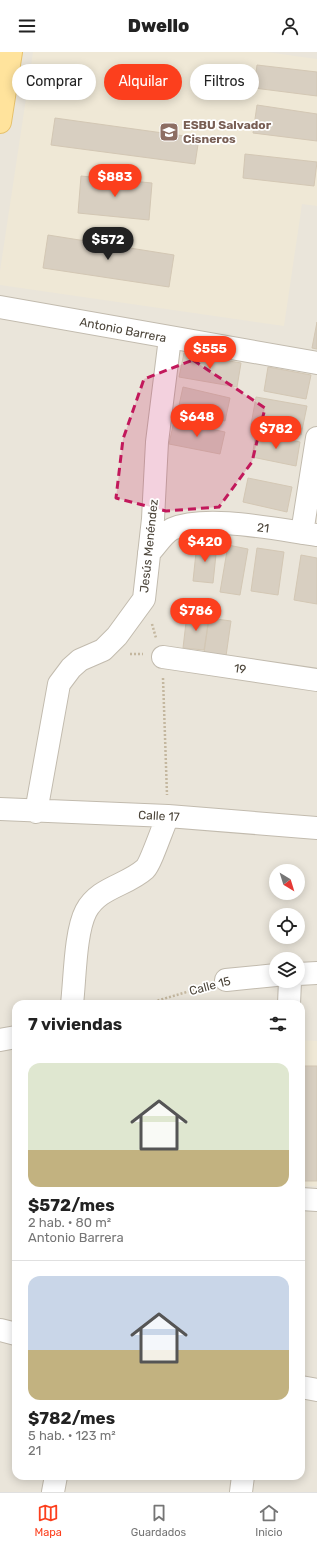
<!DOCTYPE html>
<html lang="es">
<head>
<meta charset="utf-8">
<style>
	:root { --surface:#fff; --page:#f2f2f2; --text:#222; --muted:#767676; --line:#e0e0e0; --accent:#fc3f1d }
	body { margin:0; font-family:Rubik,sans-serif; background:var(--page); color:var(--text); height:100vh; display:flex; flex-direction:column; font-size:15px; white-space:nowrap }
	* { box-sizing:border-box; margin:0 }
	p { font-size:13px; color:var(--muted) }
	.icon { flex:none; width:22px; height:22px; fill:none; stroke:currentColor; stroke-width:2; stroke-linecap:round; stroke-linejoin:round }
	.map { position:relative; flex:1; overflow:hidden }
	.drawer { position:absolute; left:12px; top:948px; width:293px; height:480px; display:flex; flex-direction:column; background:var(--surface); border-radius:12px; box-shadow:0 2px 10px #0003 }
	.drawer>* { flex:none }
	.guide { position:absolute; left:12px; top:12px; width:293px; height:36px; display:flex; gap:8px }
	.needle { width:26px; rotate:142deg }
	.buttons { position:absolute; left:269px; top:812px; display:grid; gap:8px }
	.buttons a { display:grid; place-items:center; width:36px; height:36px; border-radius:50%; background:var(--surface); box-shadow:0 2px 10px #0003; font-size:20px }
	.price { position:absolute; translate:-50% -34px; padding:0 9px; border-radius:14px; background:var(--accent); color:#fff; font-size:13px; line-height:26px; filter:drop-shadow(0 1px 2px #0008) }
	.price::after { content:''; position:absolute; left:50%; top:24px; width:12px; height:9px; margin-left:-6px; background:inherit; clip-path:polygon(0 0,100% 0,50% 100%) }
	.price.on { background:#222; color:#fff }
	ul { padding:0; list-style:none }
	li { display:grid; align-content:center; gap:8px; height:212px; padding:0 16px }
	li+li { border-top:1px solid var(--line) }
	li span { display:grid; place-items:center; height:124px; border-radius:12px; color:#555 }
	li>.icon { margin-inline-start:auto }
	span .icon { width:72px; height:72px; fill:#fffc; stroke-width:1 }
	li b { font-size:17px }
	h2 { display:flex; justify-content:space-between; align-items:center; height:48px; padding:0 16px; font-size:17px }
	.tag { padding:0 14px; border-radius:18px; background:var(--surface); box-shadow:0 2px 10px #0003; font-size:14px; line-height:36px }
	.tag.on { background:var(--accent); color:#fff }
	header { display:flex; justify-content:space-between; align-items:center; height:52px; padding:0 16px; background:var(--surface); font-size:18px; font-weight:800 }
	.tab-bar { display:flex; justify-content:space-around; align-items:center; height:56px; border-top:1px solid var(--line); background:var(--surface); font-size:11px; color:var(--muted) }
	.tab-bar a { display:grid; justify-items:center; gap:2px }
	.tab-bar .on { color:var(--accent) }
	.map>svg:first-child { display:block }
	.residential { fill:#eae5da; fill-rule:evenodd }
	.education { fill:#efe8d6 }
	.building { fill:#d8cfc1; stroke:#d3c7b4 }
	.lines { fill:none; stroke-linecap:round; stroke-linejoin:round }
	.minor-casing { stroke:#c2bbae; stroke-width:24 }
	.primary-casing { stroke:#e6c16a; stroke-width:24 }
	.path { stroke:#c4b79f; stroke-width:2.5; stroke-dasharray:2 2; stroke-linecap:butt }
	.minor { stroke:#fff; stroke-width:22 }
	.primary { stroke:#ffe39c; stroke-width:22 }
	.marked { fill:#c2185b; fill-opacity:0.2; stroke:#c2185b; stroke-width:3; stroke-dasharray:8 5; stroke-linejoin:round }
	.labels { text-anchor:middle; stroke-width:3.5; stroke-linejoin:round; paint-order:stroke }
	.education-label { font-size:12px; font-weight:bold; fill:#785e54; stroke:#fff; text-anchor:start }
	.street-label { font-size:12px; fill:#4b4439; stroke:#fff }
</style>
</head>
<body>
<header><svg class="icon" aria-label="menu" viewBox="0 0 24 24"><path d="M4 6h16M4 12h16M4 18h16"/></svg>Dwello<svg class="icon" aria-label="person" viewBox="0 0 24 24"><circle cx="12" cy="8" r="4"/><path d="M4 21q1-7 8-7t8 7"/></svg></header>
<div class="map">
<svg width="317" height="1440" viewBox="0 0 317 1440">
	<rect width="100%" height="100%" fill="#f6f3ec"/>
	<!-- residential -->
	<path class="residential" d="M0 0H317V1440H0ZM276 819H298V841H276ZM276 863H298V885H276ZM276 907H298V929H276ZM16 952H301V1424H16Z"/>
	<!-- education -->
	<path class="education" d="M33 0H266L317 7V154L302 152 284 274 0 233V219Z
		M301 988 317 989V1134H301Z"/>
	<!-- building -->
	<path class="building" d="M257 13 317 20V44L254 36Z
		M257 53 317 62V89L253 81Z
		M55 66 199 86 195 112 51 93Z
		M245 102 317 110 314 134 243 126Z
		M81 124 152 131 149 168 78 161Z
		M48 183 174 203 169 235 43 216Z
		M317 270V297L312 296Z
		M184 301 241 311 237 335 179 325Z
		M268 315 311 323 306 347 264 339Z
		M183 335 230 346 225 369 178 358Z
		M256 345 307 354 301 383 251 373Z
		M174 369 225 380 220 402 169 392Z
		M256 381 300 390 296 414 252 405Z
		M248 426 292 435 287 460 243 450Z
		M197 491 217 493 213 531 193 529Z
		M228 493 248 497 240 543 220 540Z
		M257 496 284 500 278 543 251 539Z
		M301 503 317 506V552L294 548Z
		M187 562 209 566 204 598 183 596Z
		M209 566 231 569 226 604 204 601Z
		M301 1014H317V1129H301Z"/>
	<g class="lines">
		<defs>
			<path id="minor" d="M0 255 317 311
				M302 481 317 386
				M149 501C155 495 164 481 172 477 207 462 279 478 317 483
				M163 605 317 628
				M0 757 168 764 317 776
				M36 760 59 632 71 616 80 608 103 598 117 584 144 547 153 467 157 390 170 286
				M298 922 317 921
				M226 928 276 923
				M72 952C75 927 75 880 86 859 99 835 126 834 145 817 151 811 163 774 168 764
				M289 952 290 929
				M0 988 16 985
				M301 1147 317 1148
				M0 1278 16 1282
				M301 1335 317 1338
				M53 1440 56 1424
				M241 1440 243 1424"/>
			<path id="primary" d="M0 70 11 0"/>
		</defs>
		<!-- minor casing -->
		<use href="#minor" class="minor-casing"/>
		<!-- primary casing -->
		<use href="#primary" class="primary-casing"/>
		<!-- path -->
		<path class="path" d="M152 572 156 586
			M130 602H143
			M163 626 167 743
			M146 952 207 934"/>
		<!-- minor -->
		<use href="#minor" class="minor"/>
		<!-- primary -->
		<use href="#primary" class="primary"/>
	</g>
	<!-- marked area -->
	<path class="marked" d="M193 308 265 356 252 410 219 455 166 459 116 446 123 387 144 327Z"/>
	<!-- icons -->
	<defs>
		<symbol id="school-square" viewBox="-11 -11 22 22"><rect x="-9" y="-9" width="18" height="18" rx="4" fill="#8d6e63" stroke="#fff"/><path d="M0-5L7-2L0 1L-7-2ZM-4 1L0 2.5L4 1V4Q0 6-4 4Z" fill="#fff"/></symbol>
	</defs>
	<g fill-rule="evenodd">
		<use href="#school-square" x="158" y="69" width="22" height="22"/>
	</g>
	<g class="labels">
		<!-- education labels -->
		<g class="education-label">
			<text x="183" y="77">ESBU Salvador<tspan x="183" dy="14">Cisneros</tspan></text>
		</g>
		<!-- street labels -->
		<g class="street-label">
			<text transform="translate(123 278) rotate(11)" y="4">Antonio Barrera</text>
			<text transform="translate(263 476) rotate(7)" y="4">21</text>
			<text transform="translate(149 494) rotate(-84)" y="4">Jesús Menéndez</text>
			<text transform="translate(240 617) rotate(8)" y="4">19</text>
			<text transform="translate(159 764) rotate(3)" y="4">Calle 17</text>
			<text transform="translate(210 934) rotate(-15)" y="4">Calle 15</text>
		</g>
	</g>
</svg>
<div class="buttons">
<a><svg class="needle" viewBox="-14 -14 28 28"><path d="M0-13l5 13h-10z" fill="#e53935"/><path d="M0 13l5-13h-10z" fill="#767676"/></svg></a>
<a><svg class="icon" aria-label="locate" viewBox="0 0 24 24"><circle cx="12" cy="12" r="6"/><path d="M12 2v4M12 18v4M2 12h4M18 12h4"/></svg></a>
<a><svg class="icon" aria-label="layers" viewBox="0 0 24 24"><path d="M12 4l9 5-9 5-9-5zM3 14l9 5 9-5"/></svg></a>
</div>
<b class="price" style="left:115px;top:146px">$883</b>
<b class="price on" style="left:108px;top:209px">$572</b>
<b class="price" style="left:210px;top:318px">$555</b>
<b class="price" style="left:197px;top:386px">$648</b>
<b class="price" style="left:276px;top:398px">$782</b>
<b class="price" style="left:205px;top:511px">$420</b>
<b class="price" style="left:196px;top:580px">$786</b>
<div class="guide">
<a class="tag">Comprar</a>
<a class="tag on">Alquilar</a>
<a class="tag">Filtros</a>
</div>
<section class="drawer">
<h2>7 viviendas<svg class="icon" aria-label="filters" viewBox="0 0 24 24"><path d="M4 7h16M4 17h16"/><circle cx="9" cy="7" r="2"/><circle cx="15" cy="17" r="2"/></svg></h2>
<ul>
<li><span style="background:linear-gradient(#dfe7d0 70%,#c2b280 0)"><svg class="icon" aria-label="home" viewBox="0 0 24 24"><path d="M3 11l9-7 9 7M6 9v11h12V9"/></svg></span><div><b>$572/mes</b><p>2 hab. · 80 m²</p><p>Antonio Barrera</p></div></li>
<li><span style="background:linear-gradient(#c9d6e8 60%,#c2b280 0)"><svg class="icon" aria-label="home" viewBox="0 0 24 24"><path d="M3 11l9-7 9 7M6 9v11h12V9"/></svg></span><div><b>$782/mes</b><p>5 hab. · 123 m²</p><p>21</p></div></li>
</ul>
</section>
</div>
<nav class="tab-bar">
<a class="on"><svg class="icon" aria-label="map" viewBox="0 0 24 24"><path d="M3 6l6-2 6 2 6-2v14l-6 2-6-2-6 2zM9 4v14M15 6v14"/></svg>Mapa</a>
<a><svg class="icon" aria-label="saved" viewBox="0 0 24 24"><path d="M7 4h10v16l-5-4-5 4z"/></svg>Guardados</a>
<a><svg class="icon" aria-label="home" viewBox="0 0 24 24"><path d="M3 11l9-7 9 7M6 9v11h12V9"/></svg>Inicio</a>
</nav>
</body>
</html>
